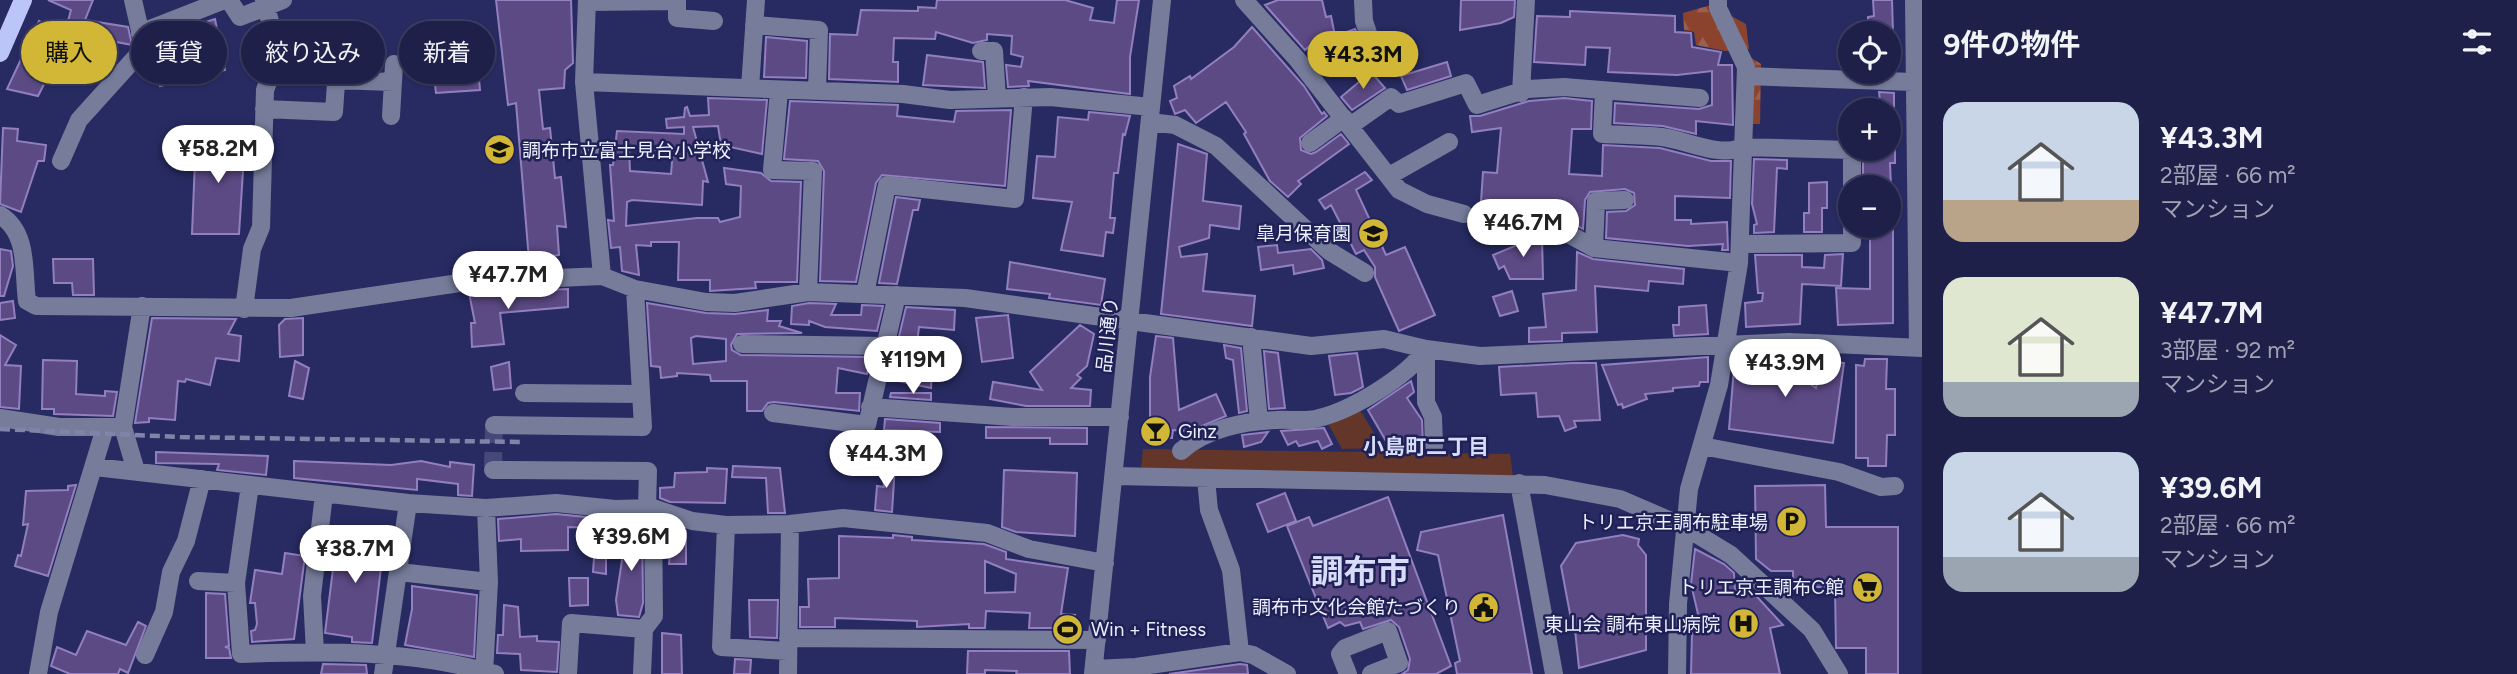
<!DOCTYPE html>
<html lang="ja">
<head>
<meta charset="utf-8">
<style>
	:root { --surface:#1e204a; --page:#262851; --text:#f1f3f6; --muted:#a1a3b5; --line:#3c3e62; --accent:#d2b736 }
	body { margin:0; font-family:Figtree,"Noto Sans JP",sans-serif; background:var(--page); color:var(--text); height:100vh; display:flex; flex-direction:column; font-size:26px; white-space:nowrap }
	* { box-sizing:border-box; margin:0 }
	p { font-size:23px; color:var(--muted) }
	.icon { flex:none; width:38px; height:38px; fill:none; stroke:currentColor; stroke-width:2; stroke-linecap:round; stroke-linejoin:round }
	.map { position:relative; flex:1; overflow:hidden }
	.sheet { display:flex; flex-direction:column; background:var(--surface); width:595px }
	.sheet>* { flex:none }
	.top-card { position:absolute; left:21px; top:21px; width:665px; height:63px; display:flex; gap:14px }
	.fabs { position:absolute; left:1838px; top:21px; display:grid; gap:14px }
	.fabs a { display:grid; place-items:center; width:63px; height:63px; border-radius:50%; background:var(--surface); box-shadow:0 2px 5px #0004,0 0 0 2px var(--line); font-size:35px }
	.price { position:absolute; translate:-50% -60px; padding:0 16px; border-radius:24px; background:#fff; color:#222; font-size:23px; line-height:46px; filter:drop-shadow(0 2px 4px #0008) }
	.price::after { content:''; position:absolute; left:50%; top:42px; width:21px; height:16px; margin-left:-10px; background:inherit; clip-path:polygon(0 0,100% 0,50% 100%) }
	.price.active { background:var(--accent); color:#111 }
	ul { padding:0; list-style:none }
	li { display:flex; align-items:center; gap:21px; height:175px; padding:0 21px }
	li span { display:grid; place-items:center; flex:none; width:196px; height:140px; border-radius:21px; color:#555 }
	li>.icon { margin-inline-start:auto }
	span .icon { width:84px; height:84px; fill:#fffc; stroke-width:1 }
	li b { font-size:30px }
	h2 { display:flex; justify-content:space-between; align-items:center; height:84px; padding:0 21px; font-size:30px }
	.chip { padding:0 24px; border-radius:32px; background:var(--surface); box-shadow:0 2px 5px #0004,0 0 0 2px var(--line); font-size:24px; line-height:63px }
	.chip.active { background:var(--accent); color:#111 }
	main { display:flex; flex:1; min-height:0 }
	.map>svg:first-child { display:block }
	.green { fill:#633629 }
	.forest { fill:url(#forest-firs) }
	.building { fill:#5c4a85; stroke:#927fbf; stroke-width:2; fill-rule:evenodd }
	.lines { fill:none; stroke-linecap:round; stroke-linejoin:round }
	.minor-tunnel { stroke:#454879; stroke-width:18; stroke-dasharray:18 9; stroke-linecap:butt }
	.minor { stroke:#767c9a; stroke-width:18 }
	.major { stroke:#bcc5f8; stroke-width:18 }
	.rail { stroke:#8184a9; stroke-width:4.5; stroke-dasharray:10 5; stroke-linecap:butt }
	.labels { text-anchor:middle; stroke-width:5; stroke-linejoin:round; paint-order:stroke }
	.poi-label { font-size:19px; fill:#eceffd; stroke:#1f2056; text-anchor:end }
	.street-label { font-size:19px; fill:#eceffd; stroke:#1f2056 }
	.neighbourhood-label { font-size:21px; font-weight:bold; fill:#d7dcf8; stroke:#1f2056 }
	.town-label { font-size:33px; font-weight:bold; fill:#d7dcf8; stroke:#1f2056 }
</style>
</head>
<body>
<main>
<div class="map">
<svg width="1922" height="674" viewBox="0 0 1922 674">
	<defs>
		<pattern id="forest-firs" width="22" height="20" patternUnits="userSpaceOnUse" patternTransform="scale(1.75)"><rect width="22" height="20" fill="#8c432e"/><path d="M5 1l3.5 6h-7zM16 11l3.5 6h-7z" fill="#9c5e4d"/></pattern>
	</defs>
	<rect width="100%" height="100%" fill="#282b62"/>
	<!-- green -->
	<path class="green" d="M1359 408 1383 448 1342 449 1326 420Z
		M1143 449 1510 454 1513 477 1141 469Z"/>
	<!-- forest -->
	<path class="forest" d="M1711 5 1746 24 1749 49 1725 51 1696 45 1694 32 1684 30 1683 13Z
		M1750 57 1761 64 1760 124H1749Z"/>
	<!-- building -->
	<path class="building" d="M48 0H93L85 20 128 27 132 45 116 42 112 56 94 54 101 35 68 21 71 10Z
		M496 0H571L573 63 565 70 564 88 539 90 543 129 550 128 555 178 561 177 566 227 557 226 559 255 529 260 516 103 508 105Z
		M937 0H1065L1093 8 1090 20 1114 23 1117 0H1139L1130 57V94L1028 81 1029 86 1008 87 1006 65 1021 67 1023 57 1011 54 1012 36 987 34V40L973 43 936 32 935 39 894 38 893 62H898V82L829 79 830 34 857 35 861 10 918 11V7L936 8Z
		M1278 0H1322L1326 17 1331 16 1335 36 1355 29 1367 54 1346 47 1329 62 1314 42 1305 50 1265 5Z
		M1461 0H1515L1514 17 1501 23 1460 30Z
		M1873 0H1892L1893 33H1868V17L1874 16Z
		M1570 11 1675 16V32L1691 33 1692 47 1721 52 1718 65H1732L1733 125 1696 121V134L1663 126 1614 123 1615 103 1699 109 1712 105V71L1677 75 1608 72 1610 48 1586 47 1585 65 1534 62 1537 16 1570 17Z
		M215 19 225 70 160 86 150 58 177 48 174 32Z
		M39 21 68 37 38 96 7 89Z
		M474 24 480 90 436 93 428 27Z
		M1252 27 1304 86 1322 114 1324 112 1327 116 1300 138 1301 150 1311 154 1316 152 1341 134 1349 144 1298 181 1301 184 1288 197 1270 181 1244 134 1246 132 1226 102 1196 123 1185 110 1175 114 1170 101 1177 98 1174 86 1190 76 1191 79 1234 47Z
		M766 37 807 41 806 78 764 77Z
		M927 55 983 62 985 88 923 85Z
		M1447 62 1451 76 1407 90 1401 76Z
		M1371 72 1385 88 1352 110 1341 97Z
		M1879 92 1894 93V110H1881Z
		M708 98 767 100 762 154 721 145 718 126 693 127 708 182 703 181 702 205 632 200 627 202 626 226 697 218H718L720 222 740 217 741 186 726 184 724 168 761 173 771 181 801 182 797 282H755L756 288 710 291V280H678L679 242H651V246L636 245 639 275 622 271 620 247 611 248 608 220 614 221 610 165H613L617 131 684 134V127L667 128 666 119 684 117 685 108 687 107 690 116 709 115ZM629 149 673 150 671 174 630 171Z
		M1564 98 1592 101 1591 129H1572L1569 174 1602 176 1603 145 1660 148 1711 161H1731L1730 198 1675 196V220H1691V224L1727 222 1728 250H1722L1723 244 1688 246 1606 238 1607 212 1626 211 1635 205 1634 193 1625 189 1590 192 1585 200 1583 229 1575 225V219L1500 210V205L1481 202 1483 172 1497 173 1501 128 1472 132 1470 116H1480L1529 101Z
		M790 101 898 105 897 116 954 122 956 111 1011 110 1005 186 882 175 876 183 856 282 820 281 824 171 818 161 784 159Z
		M1089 112 1130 116 1125 135 1123 134 1118 173H1114L1110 218H1115L1113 233 1106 232 1103 256 1061 250 1072 202 1033 198 1037 156 1055 157 1058 117 1088 120Z
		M3 128 18 129 17 141 46 145 44 161H38L21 212 0 204Z
		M196 136 245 139 239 234H192Z
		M1178 144 1207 154 1203 201 1241 206 1239 229 1210 225 1209 238 1179 247 1181 257 1207 254 1203 291 1255 296 1252 326 1161 314Z
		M1863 149H1895V163H1890L1891 187H1863Z
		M1754 159 1787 160V169L1777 168 1774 232 1754 233V225L1757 224 1752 204Z
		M1365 172 1372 180 1356 190 1386 255 1405 247 1435 315 1399 331 1375 277V267L1364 250 1356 254 1331 205 1325 209 1319 200Z
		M1827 182V208H1822V232H1804V213H1809V183Z
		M896 197 920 200 918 210H913L897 284 879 283Z
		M1893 228V323L1838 325 1836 288 1870 289V229Z
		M1525 235 1542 237 1543 279H1510L1504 266 1499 269 1493 255 1522 243Z
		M1277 245 1278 253 1311 249 1322 260 1324 268 1294 274 1293 265 1261 270 1258 247Z
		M0 249 11 251 13 266 4 296H0Z
		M1577 252 1593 259 1684 269 1683 284 1649 281 1648 291 1595 286 1597 332 1562 333V341L1529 342V328L1546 327 1543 294 1576 290Z
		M1843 254 1841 286 1802 284 1800 324 1746 327 1745 303 1762 301 1763 293H1758L1755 255H1802V267L1824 268 1825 255Z
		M53 259H93L94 295H73L72 283H54Z
		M1010 262 1105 279 1101 305 1049 298 1050 294 1007 289Z
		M568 289V307L500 313 504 344 472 347 471 323H475L469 293Z
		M1512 291 1518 311 1500 316 1493 297Z
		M13 301 15 318 0 320V303Z
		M647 303 706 313 735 314 768 310 767 321H781L779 326 802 333 737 334 731 345 732 350 741 355 871 357 867 374 838 368 836 393H860L859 411 774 402 768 403 762 411H747V381H711L710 375 677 373V376L661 378 660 367 651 366ZM696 336 726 339V361L693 364 691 338Z
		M809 303 836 304 831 315H861L862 305 883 306 877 331 825 327 809 321V325L791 324 792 306Z
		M1706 305 1708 334 1674 336 1673 325H1679V307Z
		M906 307 955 310 954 330 919 327 915 359 946 360 947 367 925 370 932 371 931 388 889 379Z
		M1008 315 1013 358 982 362 976 318Z
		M152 318 236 319 228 334 241 336 239 361 216 358 210 385 186 379 185 382 178 381 175 420 149 418V422L135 423Z
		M303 318V355L280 357 279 325 285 319Z
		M1080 325 1094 334 1087 366 1077 375 1081 378 1071 388 1091 390 1090 406H1026L990 399 993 382 1042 390 1030 372Z
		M0 335 16 345 5 365 21 366 19 409 0 407Z
		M1156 336 1173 338 1179 410 1216 394 1226 416 1190 431 1173 430 1172 438 1150 437V377Z
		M1224 345 1241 348 1247 411 1239 413 1233 360 1226 358Z
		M1264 351 1278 353 1285 408 1269 409Z
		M1357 353 1363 387 1351 393 1335 395 1329 356Z
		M1769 354 1789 356 1788 364 1794 365 1793 372 1816 388 1820 360 1844 363 1833 443 1729 429 1735 356 1769 359Z
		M1708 357V382H1700L1699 386 1673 388V391L1645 394 1647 399 1623 408 1622 404 1618 405 1602 365Z
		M1865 359H1887L1886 389H1895V435H1887L1886 466H1868V458H1856V365L1864 366Z
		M43 360 77 361 76 394 105 396V391L117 392 113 416 54 414V409H42Z
		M295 361 309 368 303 399 289 396Z
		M509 362 511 388 494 390 491 367Z
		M1573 363H1596L1600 420 1574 421 1576 427 1565 431 1559 416 1538 417 1536 393 1501 395 1499 367Z
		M1411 381 1414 392 1407 398 1422 420 1423 447H1402L1399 443 1390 448 1368 410Z
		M891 393H931V400L890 397Z
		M885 419 940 423V432L884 430Z
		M986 427 1087 428V444H1050V438H986Z
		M1324 428 1332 444 1322 449 1318 441 1299 446 1296 441 1288 445 1281 431Z
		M1268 432 1261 442 1244 447 1242 435Z
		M156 452 268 456 266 475 217 470 219 464 156 463Z
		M294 461 391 465 421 461 450 467V462L474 465 472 496 458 495V484L417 479V490L294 478Z
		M882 465H895L892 512 875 510 877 486 884 487Z
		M733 466 780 468 785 513H768L766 478 732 477Z
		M707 468 727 469 725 503 670 502 660 498V488L674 487 675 473 707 472Z
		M1004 470 1077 473 1075 536 1016 532 1002 527Z
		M76 485 48 576 15 566 18 555 21 556 28 524 23 525 26 491 68 490V486Z
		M1825 485 1826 527H1898V674H1866V648H1836L1835 587H1793V571H1771L1756 559 1755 486Z
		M1285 493 1296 521 1268 532 1257 504Z
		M1388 497 1451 666 1436 674H1402L1408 670 1410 659 1399 627 1391 620 1363 629 1360 622 1345 626 1340 622 1328 628 1287 526 1309 517 1313 526Z
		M556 514 606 519V574L593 572 596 528 568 527V550L521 551V539L499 541 498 519Z
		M1503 515 1532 674H1457L1455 663 1460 661 1438 555 1417 550 1421 532Z
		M628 520H642L643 603 639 617 618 615 616 600Z
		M673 527 686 531V564H669Z
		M337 530 385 534 372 643 352 642V637L325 633 334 561 329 560 333 547 336 548Z
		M893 535 912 537V540L984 544 1006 552V559L1068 568 1061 614 1075 615 1072 628H1029L1030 613 986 611 985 628H969V624L917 627V621L835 618V627H800V607H809L808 579 839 578V536L893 538ZM985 561 1016 574 1015 592 985 593Z
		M1623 535 1639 539 1638 545 1646 555V650L1579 668 1574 620 1571 619 1561 566 1576 543Z
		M1695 549 1724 564 1734 573 1735 591 1749 588 1783 625 1770 628 1780 674H1691L1692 632 1701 627 1691 584Z
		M285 553 305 556 294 639 252 642 251 631 255 630 257 624 255 603H250L255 570 282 574Z
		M569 578H588V605L570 606Z
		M412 586 477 595 474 657 405 645 412 609Z
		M206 593 225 594 229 646 225 647 229 648 231 658H206Z
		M749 600H778L777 638 750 637Z
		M504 605 518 607 520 637 537 636V641L559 642 557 672 521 670 520 654 497 653 498 635H503Z
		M138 622 146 626 128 673 120 669 118 674H70L51 666 57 647 76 655 87 631 126 645Z
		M662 633 681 635 682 674H662Z
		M968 651H1069L1070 674H1016L1017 671 985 670V674H967Z
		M735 659 751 660 750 674H734Z
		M323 664 366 665 367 674H321Z
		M1240 664 1247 665 1248 674H1169Z"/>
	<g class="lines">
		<!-- minor-tunnel -->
		<path class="minor-tunnel" d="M493 470 494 425"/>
		<!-- minor -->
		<path class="minor" d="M229 0 240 17 283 0
			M587 0 584 82 602 276
			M1244 0 1297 59 1399 190 1427 204 1464 214
			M1363 0 1364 21 1371 42
			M1914 0 1918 348
			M587 2 677 1V18L714 21
			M754 25 819 30 817 90
			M140 33 224 0
			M981 51H994L997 98
			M1746 76 1914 82
			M336 80 393 82
			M584 82 903 94 950 100 1050 97 1151 107
			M750 88 756 0
			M779 91 772 170 813 171 808 292
			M1604 91 1602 134C1622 135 1642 135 1662 137 1686 140 1720 158 1742 147L1852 150V187
			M1521 93 1526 0
			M264 109 334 112 338 54
			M391 116 394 64
			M1150 122 1175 125 1216 146 1329 251 1365 273
			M1350 126 1391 97 1399 104 1466 83 1477 105 1528 89 1564 87 1700 98
			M1310 143 1344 118
			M61 161 79 120 144 48 133 0
			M1389 176 1449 142
			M0 215C29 233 23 271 27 301L36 306 291 308 466 282 602 276 635 289 706 302 735 303 808 292 965 298 1311 346 1384 339 1426 349 1480 356 1789 342 1922 348
			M1489 221 1554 226 1594 248 1739 263
			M1740 244 1852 243V226
			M1594 248 1596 201 1625 200
			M865 294 887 185 1015 199 1024 97
			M244 309 252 249 261 227 265 90 279 53 264 0
			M1251 337 1259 421
			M742 344 885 346
			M1426 350V402L1433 417 1434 446
			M524 393 641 394
			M870 407 1013 417H1120
			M773 413 867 425 897 295
			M0 418 59 427H116
			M494 425 643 427 635 289
			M1702 446 1839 472 1881 487 1895 486
			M1181 451C1205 429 1244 421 1276 420 1290 419 1306 422 1319 418 1352 410 1407 377 1426 349
			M95 467 408 503 486 508 556 503 615 509 653 508 692 521 726 525 790 524 843 518 987 533 1029 549 1105 563
			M493 470 648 471 647 508
			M136 471 123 427 142 306
			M1114 476 1545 485 1620 499 1685 527 1731 555 1812 630 1839 674
			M1206 479 1209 510 1231 570 1240 652
			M1519 483 1554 674
			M250 485 236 583 241 654C325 651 413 650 495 674
			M726 525 721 647 787 651
			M399 572 489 582
			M198 581 236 583
			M788 638 1097 640
			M315 652 312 596 324 494
			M145 655 164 612 171 572 186 541 202 479
			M1094 669 1136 667 1240 652 1253 655 1287 674
			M38 674 49 612 105 428
			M383 674 408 503
			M484 674 489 582 486 508
			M568 674 571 623 644 629
			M642 674 644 629 654 616 653 508
			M788 674 790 524
			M1093 674 1162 0
			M1348 674 1340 654 1345 648 1388 631 1399 663 1371 674
			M1677 674 1678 604 1689 489 1719 385 1739 263 1746 67 1718 8V0"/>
		<!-- major -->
		<path class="major" d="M0 53 23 0"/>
		<!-- rail -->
		<path class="rail" d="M0 429 180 437 522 442"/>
	</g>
	<!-- icons -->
	<defs>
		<symbol id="school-disc" viewBox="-11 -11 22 22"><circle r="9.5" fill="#d2b736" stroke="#1f2056"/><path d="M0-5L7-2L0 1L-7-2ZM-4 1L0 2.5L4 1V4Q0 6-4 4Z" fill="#111"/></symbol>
		<symbol id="bar-disc" viewBox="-11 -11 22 22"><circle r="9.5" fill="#d2b736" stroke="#1f2056"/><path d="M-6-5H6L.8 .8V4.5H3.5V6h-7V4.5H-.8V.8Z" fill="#111"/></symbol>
		<symbol id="parking-disc" viewBox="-11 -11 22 22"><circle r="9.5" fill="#d2b736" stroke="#1f2056"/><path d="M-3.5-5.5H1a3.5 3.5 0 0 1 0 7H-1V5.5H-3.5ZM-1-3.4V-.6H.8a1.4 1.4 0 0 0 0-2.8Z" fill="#111"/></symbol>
		<symbol id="supermarket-disc" viewBox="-11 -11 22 22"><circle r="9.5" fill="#d2b736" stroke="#1f2056"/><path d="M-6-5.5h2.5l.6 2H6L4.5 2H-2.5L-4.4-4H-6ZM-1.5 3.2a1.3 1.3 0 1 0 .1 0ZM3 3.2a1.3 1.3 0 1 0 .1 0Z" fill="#111"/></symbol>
		<symbol id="civic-disc" viewBox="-11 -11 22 22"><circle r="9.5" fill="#d2b736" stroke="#1f2056"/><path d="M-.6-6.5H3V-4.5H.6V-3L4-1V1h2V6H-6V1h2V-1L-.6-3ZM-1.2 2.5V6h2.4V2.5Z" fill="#111"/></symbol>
		<symbol id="hospital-disc" viewBox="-11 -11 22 22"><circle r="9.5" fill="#d2b736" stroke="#1f2056"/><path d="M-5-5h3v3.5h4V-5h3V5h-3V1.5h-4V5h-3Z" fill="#111"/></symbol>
		<symbol id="stadium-disc" viewBox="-11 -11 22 22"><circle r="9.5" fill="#d2b736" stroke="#1f2056"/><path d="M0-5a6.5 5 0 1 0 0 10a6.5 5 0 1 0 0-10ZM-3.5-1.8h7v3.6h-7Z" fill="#111"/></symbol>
	</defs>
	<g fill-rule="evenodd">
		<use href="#school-disc" x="482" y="132" width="35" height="35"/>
		<use href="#school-disc" x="1356" y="216" width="35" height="35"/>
		<use href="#bar-disc" x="1138" y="414" width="35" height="35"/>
		<use href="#parking-disc" x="1774" y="504" width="35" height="35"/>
		<use href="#supermarket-disc" x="1850" y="570" width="35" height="35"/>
		<use href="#civic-disc" x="1466" y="590" width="35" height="35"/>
		<use href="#hospital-disc" x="1726" y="606" width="35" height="35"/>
		<use href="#stadium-disc" x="1050" y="612" width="35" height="35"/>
	</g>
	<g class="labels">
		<!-- poi labels -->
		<g class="poi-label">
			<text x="522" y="157" text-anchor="start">調布市立富士見台小学校</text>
			<text x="1351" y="240">皐月保育園</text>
			<text x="1178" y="438" text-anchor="start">Ginz</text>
			<text x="1768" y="529">トリエ京王調布駐車場</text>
			<text x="1844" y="594">トリエ京王調布C館</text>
			<text x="1461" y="614">調布市文化会館たづくり</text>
			<text x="1720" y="631">東山会 調布東山病院</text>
			<text x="1091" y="636" text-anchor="start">Win + Fitness</text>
		</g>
		<!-- street labels -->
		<g class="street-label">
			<text transform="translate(1107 335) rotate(-84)" y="7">品川通り</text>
		</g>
		<!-- neighbourhood labels -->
		<g class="neighbourhood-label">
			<text x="1426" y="454">小島町二丁目</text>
		</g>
		<!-- town labels -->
		<g class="town-label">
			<text x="1360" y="583">調布市</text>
		</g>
	</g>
</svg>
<div class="fabs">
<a><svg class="icon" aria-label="locate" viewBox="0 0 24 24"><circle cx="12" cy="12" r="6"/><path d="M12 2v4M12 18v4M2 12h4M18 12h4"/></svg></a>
<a>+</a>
<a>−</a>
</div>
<b class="price active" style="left:1363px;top:91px">¥43.3M</b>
<b class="price" style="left:218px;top:185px">¥58.2M</b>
<b class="price" style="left:1523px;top:259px">¥46.7M</b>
<b class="price" style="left:508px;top:311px">¥47.7M</b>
<b class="price" style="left:913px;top:396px">¥119M</b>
<b class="price" style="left:1785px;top:399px">¥43.9M</b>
<b class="price" style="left:886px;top:490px">¥44.3M</b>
<b class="price" style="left:631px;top:573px">¥39.6M</b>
<b class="price" style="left:355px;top:585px">¥38.7M</b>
<div class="top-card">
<a class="chip active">購入</a>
<a class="chip">賃貸</a>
<a class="chip">絞り込み</a>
<a class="chip">新着</a>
</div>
</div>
<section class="sheet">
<h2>9件の物件<svg class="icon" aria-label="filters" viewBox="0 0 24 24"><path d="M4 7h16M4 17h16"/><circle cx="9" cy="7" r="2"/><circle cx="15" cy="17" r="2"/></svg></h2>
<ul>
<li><span style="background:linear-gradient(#c9d6e8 70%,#b9a48a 0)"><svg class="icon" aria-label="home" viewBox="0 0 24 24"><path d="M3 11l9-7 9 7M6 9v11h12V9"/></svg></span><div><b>¥43.3M</b><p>2部屋 · 66 m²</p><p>マンション</p></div></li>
<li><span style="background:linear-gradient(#dfe7d0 75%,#9aa5b1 0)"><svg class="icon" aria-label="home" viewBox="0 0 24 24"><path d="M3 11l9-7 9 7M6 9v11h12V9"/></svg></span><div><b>¥47.7M</b><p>3部屋 · 92 m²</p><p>マンション</p></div></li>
<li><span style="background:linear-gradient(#c9d6e8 75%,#9aa5b1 0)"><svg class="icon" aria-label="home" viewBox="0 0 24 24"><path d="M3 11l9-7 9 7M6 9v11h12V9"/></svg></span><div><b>¥39.6M</b><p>2部屋 · 66 m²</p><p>マンション</p></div></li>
</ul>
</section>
</main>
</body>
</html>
